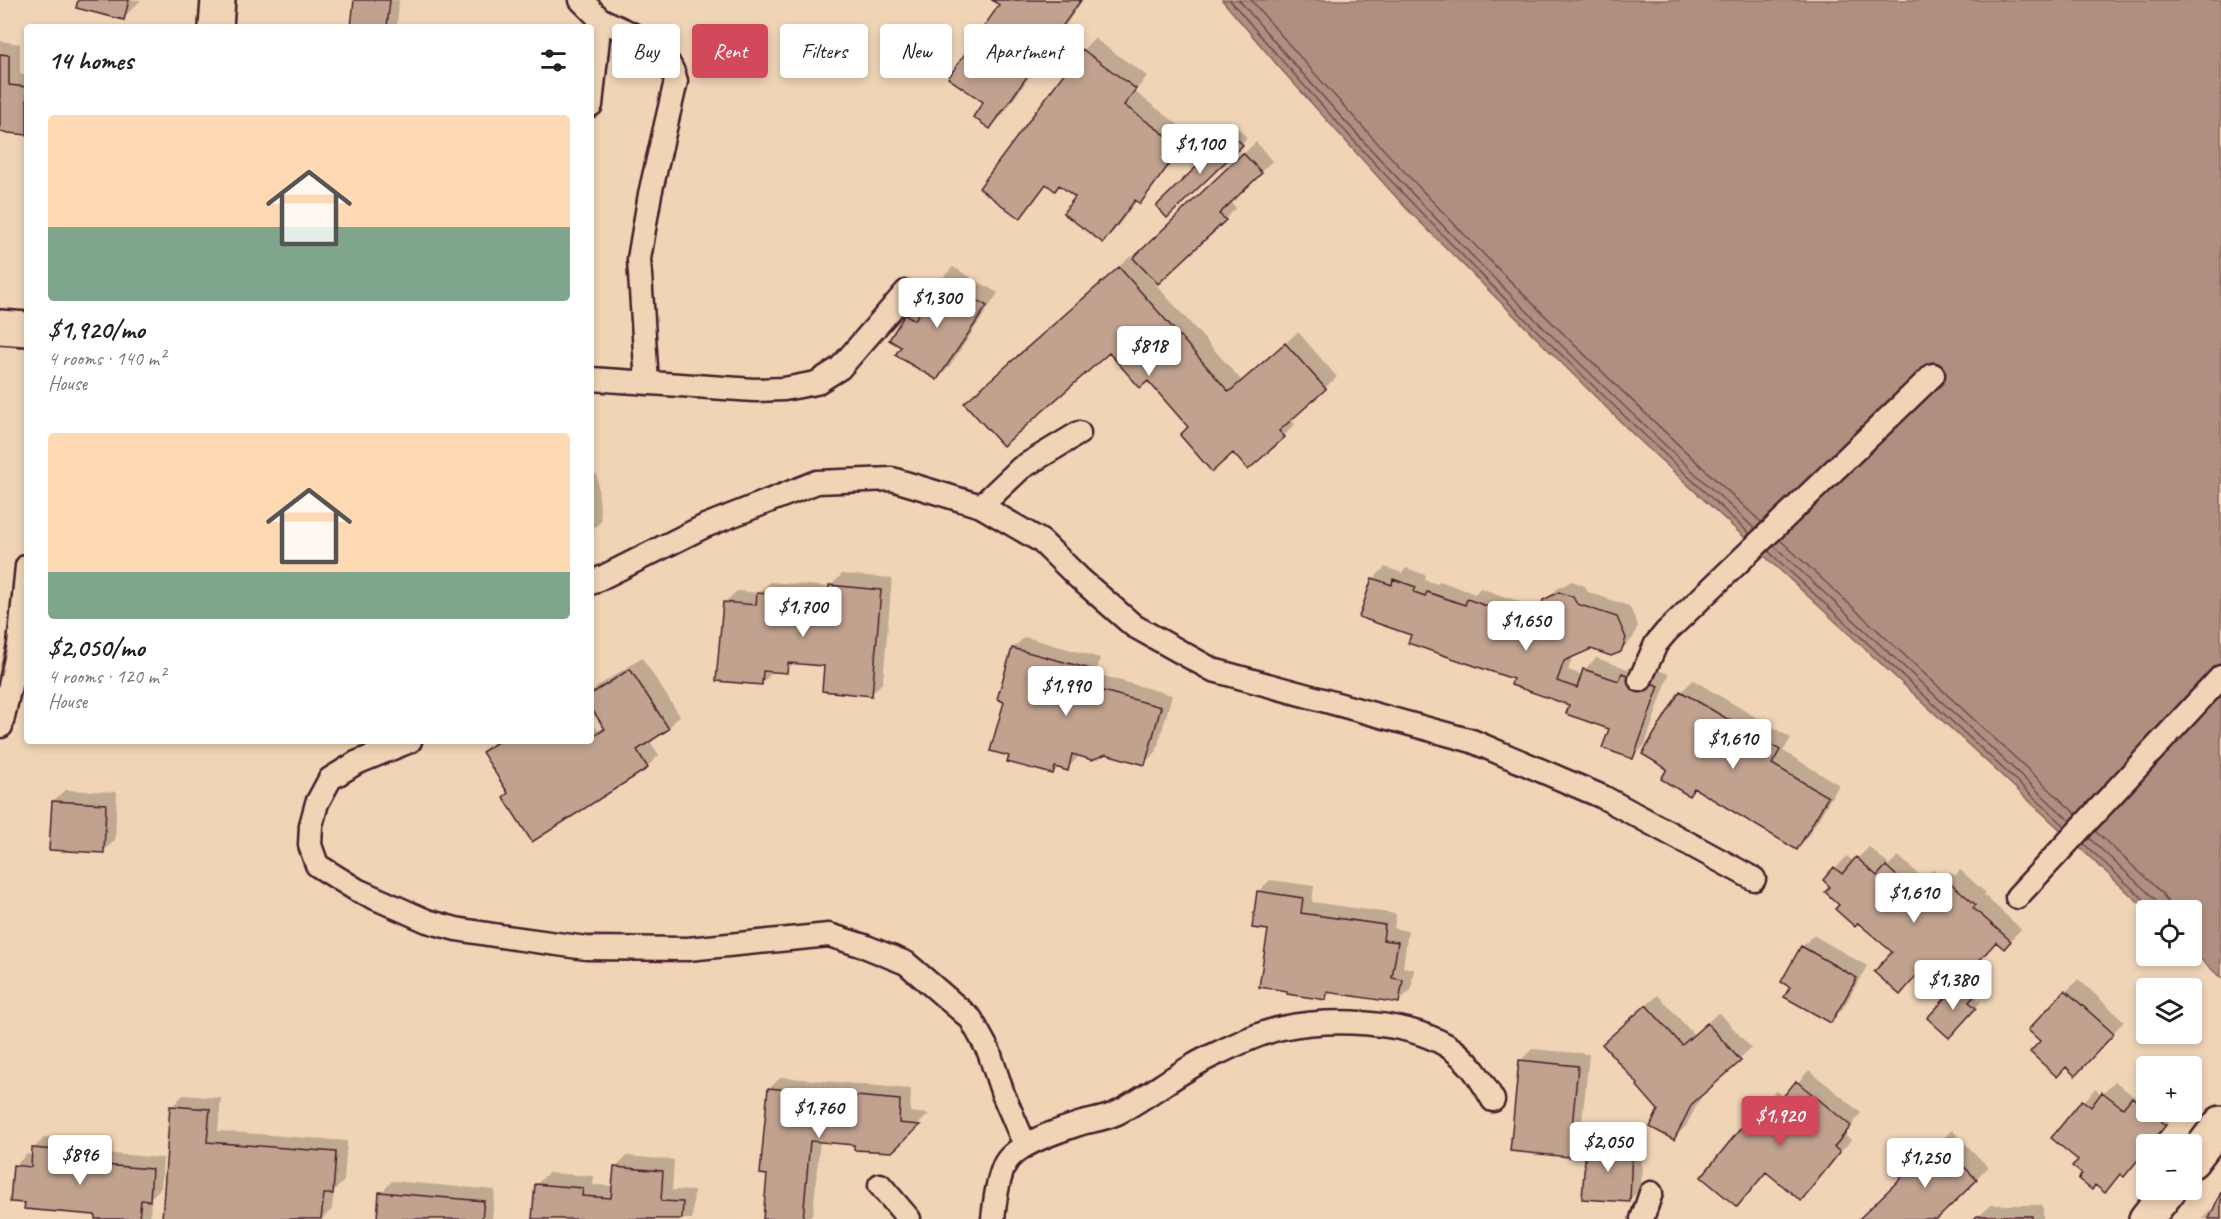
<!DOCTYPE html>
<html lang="en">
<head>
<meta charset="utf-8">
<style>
	:root { --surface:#fff; --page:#f6f6f6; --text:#202124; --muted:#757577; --accent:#d1495b }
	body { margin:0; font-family:Caveat,sans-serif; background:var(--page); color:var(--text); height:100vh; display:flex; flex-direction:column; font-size:22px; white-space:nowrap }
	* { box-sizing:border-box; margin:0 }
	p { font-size:20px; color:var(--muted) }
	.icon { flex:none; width:33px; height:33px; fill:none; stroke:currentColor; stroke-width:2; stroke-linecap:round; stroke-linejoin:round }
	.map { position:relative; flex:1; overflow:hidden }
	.drawer { position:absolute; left:24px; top:24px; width:570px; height:720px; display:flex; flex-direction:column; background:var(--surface); border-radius:6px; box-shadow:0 3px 9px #0003 }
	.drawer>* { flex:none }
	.banner { position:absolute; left:612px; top:24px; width:570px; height:54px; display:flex; gap:12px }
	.tools { position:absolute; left:2136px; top:900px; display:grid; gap:12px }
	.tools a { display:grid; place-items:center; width:66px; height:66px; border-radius:6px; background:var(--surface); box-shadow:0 3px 9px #0003; font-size:30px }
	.price { position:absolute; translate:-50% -51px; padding:0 14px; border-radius:6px; background:#fff; color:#222; font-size:20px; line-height:39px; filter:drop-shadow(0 2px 3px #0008) }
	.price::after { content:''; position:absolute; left:50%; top:36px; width:18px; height:14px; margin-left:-9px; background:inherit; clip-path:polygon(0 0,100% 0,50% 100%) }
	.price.on { background:var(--accent); color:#fff }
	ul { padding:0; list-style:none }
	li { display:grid; align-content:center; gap:12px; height:318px; padding:0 24px }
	li span { display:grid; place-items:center; height:186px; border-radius:6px; color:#555 }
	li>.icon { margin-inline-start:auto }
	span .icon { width:108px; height:108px; fill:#fffc; stroke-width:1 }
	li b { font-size:26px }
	h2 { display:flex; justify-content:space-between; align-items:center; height:72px; padding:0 24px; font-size:26px }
	.pill { padding:0 21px; border-radius:6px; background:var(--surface); box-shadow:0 3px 9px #0003; font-size:21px; line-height:54px }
	.pill.on { background:var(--accent); color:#fff }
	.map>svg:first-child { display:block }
	.water { fill:#b08f81; stroke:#87625f; stroke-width:1.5 }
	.shadow { fill:#0003 }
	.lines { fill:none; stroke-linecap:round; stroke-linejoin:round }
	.shore { stroke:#734c4d; stroke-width:1.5 }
	.building { fill:#c1a28f; stroke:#4a1f2b; stroke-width:1.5 }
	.service-casing { stroke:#4a1f2b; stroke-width:27 }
	.minor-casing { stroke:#4a1f2b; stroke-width:38 }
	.service { stroke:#efd4b6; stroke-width:22 }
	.minor { stroke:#efd4b6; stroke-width:33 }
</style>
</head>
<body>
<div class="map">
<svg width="2221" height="1219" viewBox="0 0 2221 1219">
	<rect width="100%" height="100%" fill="#efd4b6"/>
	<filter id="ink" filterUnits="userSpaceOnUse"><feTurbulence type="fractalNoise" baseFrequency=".0167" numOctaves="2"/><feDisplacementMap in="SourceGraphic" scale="12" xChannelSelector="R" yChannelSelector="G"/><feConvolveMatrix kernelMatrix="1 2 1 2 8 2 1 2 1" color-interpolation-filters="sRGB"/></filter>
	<g filter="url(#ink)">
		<!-- water -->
		<path class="water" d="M1222 0H2221V978L2192 951V910H2147L1634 435 1406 208 1279 67Z"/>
		<!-- shadow -->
		<path class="shadow" d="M79 0H141L123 18Z
			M355 0H399L397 27H353Z
			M994 0H1083L1002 116 990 127 985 102 1001 5Z
			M1094 38 1147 76 1135 92 1192 135 1151 190 1140 202 1137 200 1115 230 1103 241 1077 197 1060 184 1048 183 1020 217 1083 50Z
			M0 41 20 44V74L27 75V133L0 132Z
			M1238 128 1247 138 1167 216 1158 206Z
			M1256 142 1272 161 1230 201 1236 208 1225 219 1150 278 1242 381 1298 332 1337 377 1290 419 1295 424 1284 436 1234 451 1190 427 1148 379 1109 351 978 391 1131 256 1133 259Z
			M953 267 998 293 949 367 937 378 903 346 906 315 918 304 924 307 941 279Z
			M597 474 601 521 591 531V475Z
			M1385 567 1402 573 1406 568 1426 575 1425 580 1437 584 1440 581 1475 594 1480 588 1520 602 1516 612 1538 620 1545 601 1557 589 1572 581 1585 586 1588 592 1629 606 1638 625 1633 638 1621 650 1591 648 1573 656 1568 670 1583 675 1585 669 1596 658 1628 669 1635 662 1669 674 1645 745 1633 757 1611 728 1571 704 1413 634 1373 579Z
			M842 574 892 578 883 682 872 694 826 664 795 662 786 671H774L762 683 725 602 737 591 759 593 770 582 830 587Z
			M1025 637 1100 658 1096 674 1172 695 1156 752 1144 763 1106 753 1080 755 1067 769 1059 767 1052 773 1011 755 1006 701 1013 648Z
			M642 658 680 716 668 728 649 740 659 755 647 767 509 792 484 752 495 741H591V720L598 731 605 726 591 705V693L598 686Z
			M1693 680 1791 738 1783 751 1839 785 1808 836 1796 848 1695 787 1689 794 1669 769 1681 692Z
			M65 790 117 792 115 840 103 852 53 801Z
			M1869 847 1889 865 1898 856 1924 879 1933 869 1944 878 1950 872 1955 876 1960 870 1986 893 1984 895 2021 929 2004 947 1996 941 1943 967 1918 973 1841 905 1832 887 1825 880 1847 856 1854 862Z
			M1270 880 1314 886 1312 902 1396 914 1394 928 1408 931 1403 967 1414 969 1411 990 1399 1001 1332 992 1325 998 1269 929 1258 892Z
			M1813 935 1867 966 1842 1010 1830 1021 1792 986 1802 947Z
			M2078 979 2124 1021 2087 1062 2043 1041 2031 1030Z
			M1971 981 1980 989 1974 996 1981 1002 1955 1031V990L1960 984 1965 988Z
			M1658 995 1694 1035 1719 1012 1751 1048 1703 1093 1686 1126 1674 1138 1659 1110 1640 1084 1616 1033Z
			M1532 1049 1589 1054 1580 1143 1568 1155 1520 1061Z
			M1809 1070 1861 1113 1845 1135 1851 1140 1801 1199 1767 1171 1737 1205 1764 1102 1776 1091 1784 1098Z
			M781 1077 911 1089 910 1112 929 1114 891 1151 820 1140 813 1213 808 1219H764L769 1173V1089Z
			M2115 1081 2134 1097 2145 1086 2146 1087V1112L2177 1113 2151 1144H2146V1150L2135 1164 2124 1175 2121 1173 2105 1191 2084 1173 2080 1159 2053 1138 2095 1089 2102 1095Z
			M183 1095 221 1098 218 1131 347 1141 344 1181 334 1191 332 1209 322 1219H163L172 1107Z
			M1952 1130 1988 1167 1935 1219H1861Z
			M1599 1134 1643 1136 1641 1189 1629 1200 1587 1146Z
			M45 1137 103 1142 102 1153 163 1158 161 1188 151 1197 150 1219H96L97 1214 26 1202 15 1166 27 1154 33 1155V1149Z
			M627 1156 674 1160 672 1190 694 1191 692 1219H533L536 1185 548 1173 594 1176 593 1185 614 1186 616 1168Z
			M392 1181 495 1190 492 1219H378L381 1193Z
			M2221 1196V1219H2202L2211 1210 2214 1212Z
			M1991 1205H2043V1219H1976Z"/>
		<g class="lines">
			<!-- shore -->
			<path class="shore" d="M1230 0C1390 190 1567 365 1750 534
				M1239 0C1398 189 1574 362 1755 529
				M1251 0C1408 186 1583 357 1761 522
				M1780 540 2076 814
				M1774 546 2070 821
				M1768 551 2065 826
				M2095 831 2162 893 2167 901 2169 910
				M2089 838 2156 900 2160 910
				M2084 844 2150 905 2153 910"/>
		</g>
		<!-- building -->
		<path class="building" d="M78 0H129L124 20 76 8Z
			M354 0H390L387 27H351Z
			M992 0H1081L990 129 973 117 983 102 948 78 999 5Z
			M1082 49 1136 89 1124 105 1182 147 1140 204 1135 200 1103 243 1063 213 1075 197 1059 185 1055 191 1046 184 1020 219 979 188Z
			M0 54 9 55V85L27 87V135L0 132Z
			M1231 133 1243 145 1167 218 1156 206Z
			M1243 153 1262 173 1219 214 1226 220 1158 284 1133 258Z
			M1119 267 1229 392 1285 343 1326 389 1279 431 1285 437 1248 470 1233 453 1212 472 1180 435 1188 427 1148 381 1140 388 1109 353 1003 446 964 403Z
			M940 278 987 306 937 380 895 355 901 347 889 340 905 314 915 320Z
			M1372 578 1392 585 1393 579 1416 587 1414 592 1425 596 1427 592 1465 605 1467 599 1509 614 1506 624 1532 633 1543 600 1559 592 1573 597 1577 604 1617 617 1626 638 1621 652 1611 656 1591 649 1564 661 1557 681 1577 688 1583 669 1619 681 1622 673 1659 686 1633 759 1602 748 1609 729 1566 714 1569 705 1511 685 1513 679 1408 643 1411 635 1359 617Z
			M829 585 881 590 872 696 822 691 824 666 788 663 787 673 763 671 762 685 716 681 723 602 756 605 757 593 827 599Z
			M1012 648 1090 669 1085 686 1161 707 1145 765 1106 754 1092 760 1072 754 1068 771 1055 767 1053 774 1007 762 1009 756 990 751 1004 702 997 699Z
			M630 669 669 729 637 750 648 768 532 842 503 797 508 793 482 752 499 741H591V738L605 729 591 708V694Z
			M1680 691 1780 750 1772 764 1828 797 1797 850 1694 788 1689 796 1661 779 1667 769 1642 754Z
			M52 801 106 804 104 853 49 850Z
			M1856 857 1877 876 1886 866 1912 890 1920 880 1931 889 1938 882 1943 887 1948 881 1976 905 1973 908 2011 941 2004 949 1996 942 1959 983 1942 968 1929 984 1918 974 1900 995 1874 972 1892 952 1858 923 1855 927 1835 909 1839 905 1825 892 1830 887 1823 880 1834 867 1842 874Z
			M1257 891 1303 898 1301 913 1385 925 1383 940 1398 942 1392 978 1403 980 1399 1003 1327 992 1326 1000 1287 994V991L1259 987 1268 930 1252 928Z
			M1801 946 1857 978 1831 1023 1784 997 1790 987 1781 982Z
			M1965 986 1975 995 1969 1002 1976 1008 1949 1038 1927 1018 1954 989 1959 993Z
			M2065 990 2114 1034 2075 1076 2066 1067 2057 1077 2030 1052 2040 1041 2028 1030Z
			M1646 1005 1682 1045 1707 1023 1741 1061 1692 1104 1674 1140 1650 1127 1658 1110 1637 1086 1638 1084 1602 1044Z
			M1519 1060 1578 1066 1569 1157 1510 1151Z
			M1796 1081 1851 1126 1834 1147 1840 1152 1801 1201 1766 1172 1737 1207 1701 1177 1763 1101 1773 1109Z
			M768 1088 900 1100 899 1123 920 1125 892 1152 854 1150V1145L810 1141 803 1219H763L767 1175 760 1174Z
			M2102 1092 2123 1108 2132 1097 2146 1109V1112H2150L2166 1125 2151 1144H2146V1150L2124 1177 2120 1174 2105 1193 2095 1185 2092 1190 2078 1179 2082 1174 2072 1166 2078 1160 2051 1138 2082 1100 2091 1107Z
			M170 1106 210 1109 207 1142 336 1152 333 1194H324L321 1219H162Z
			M1939 1141 1977 1180 1937 1219H1859Z
			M1586 1145 1632 1147 1630 1202 1582 1199Z
			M32 1148 92 1153 91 1164 152 1169 150 1201 141 1200 139 1219H95V1215L24 1209 25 1203 10 1202 13 1165 31 1167Z
			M614 1167 663 1171 661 1201 683 1202 682 1219H532L535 1184 583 1188 582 1196 611 1198Z
			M379 1192 484 1201 482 1219H377Z
			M2221 1192V1219H2209Z
			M1977 1216H2032V1219H1974Z"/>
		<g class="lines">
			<defs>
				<path id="service" d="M581 0 600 19 591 105
					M600 19C633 36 666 43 676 81L650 194 639 259 647 383
					M591 379 754 390 784 389 816 383 840 368 906 292
					M981 506 1021 468 1079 433
					M591 583 705 526 817 482 892 479 981 506 1041 541 1079 578 1134 626 1213 670 1472 741 1603 797 1754 879
					M1640 680 1656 644 1666 632 1933 375
					M1 726 19 645 27 566
					M410 741 356 763 330 779 317 803 311 825 310 845 317 865 357 890 427 921 456 929 500 936 586 948 688 949 829 935 864 946 906 963 971 1019 989 1052 1003 1094 1025 1145
					M2017 897 2221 677
					M880 1185 909 1219
					M993 1219C995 1201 997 1183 1004 1166 1013 1144 1061 1130 1082 1123 1094 1120 1110 1118 1121 1111 1154 1093 1183 1068 1218 1053 1237 1044 1262 1032 1282 1028 1330 1018 1403 1020 1446 1045 1468 1058 1481 1079 1493 1100
					M1642 1219 1651 1193"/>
				<path id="minor" d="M216 27 218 0
					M0 327 27 329
					M2192 1161 2221 1123
					M2146 1219 2169 1190"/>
			</defs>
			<!-- service casing -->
			<use href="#service" class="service-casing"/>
			<!-- minor casing -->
			<use href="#minor" class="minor-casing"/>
			<!-- service -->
			<use href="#service" class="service"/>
			<!-- minor -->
			<use href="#minor" class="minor"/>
		</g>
	</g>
</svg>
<div class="tools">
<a><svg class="icon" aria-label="locate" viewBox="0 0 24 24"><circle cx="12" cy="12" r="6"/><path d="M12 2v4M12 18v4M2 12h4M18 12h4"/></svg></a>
<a><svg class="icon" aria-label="layers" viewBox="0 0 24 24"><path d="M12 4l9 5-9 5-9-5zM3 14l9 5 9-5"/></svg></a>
<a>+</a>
<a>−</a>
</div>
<b class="price" style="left:1200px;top:175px">$1,100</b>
<b class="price" style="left:937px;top:329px">$1,300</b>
<b class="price" style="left:1149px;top:377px">$818</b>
<b class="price" style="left:803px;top:638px">$1,700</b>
<b class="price" style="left:1526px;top:652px">$1,650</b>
<b class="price" style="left:1066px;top:717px">$1,990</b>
<b class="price" style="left:1733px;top:770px">$1,610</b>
<b class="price" style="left:1914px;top:924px">$1,610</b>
<b class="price" style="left:1953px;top:1011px">$1,380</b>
<b class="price" style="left:819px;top:1139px">$1,760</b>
<b class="price on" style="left:1780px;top:1147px">$1,920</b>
<b class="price" style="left:1608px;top:1173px">$2,050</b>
<b class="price" style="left:80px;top:1186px">$896</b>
<b class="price" style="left:1925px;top:1189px">$1,250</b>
<div class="banner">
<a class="pill">Buy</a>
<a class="pill on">Rent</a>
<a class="pill">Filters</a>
<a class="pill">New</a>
<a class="pill">Apartment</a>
</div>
<section class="drawer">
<h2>14 homes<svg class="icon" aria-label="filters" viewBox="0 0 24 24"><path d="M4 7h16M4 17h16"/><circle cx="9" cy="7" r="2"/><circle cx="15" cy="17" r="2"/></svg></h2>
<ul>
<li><span style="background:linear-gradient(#ffd9b3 60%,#7fa58c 0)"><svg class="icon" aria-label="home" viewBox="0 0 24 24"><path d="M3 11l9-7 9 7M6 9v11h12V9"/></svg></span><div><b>$1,920/mo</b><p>4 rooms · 140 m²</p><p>House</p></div></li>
<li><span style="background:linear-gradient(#ffd9b3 75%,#7fa58c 0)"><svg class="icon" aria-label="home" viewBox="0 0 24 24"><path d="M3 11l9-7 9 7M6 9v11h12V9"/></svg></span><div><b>$2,050/mo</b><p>4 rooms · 120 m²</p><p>House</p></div></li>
</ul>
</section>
</div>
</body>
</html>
